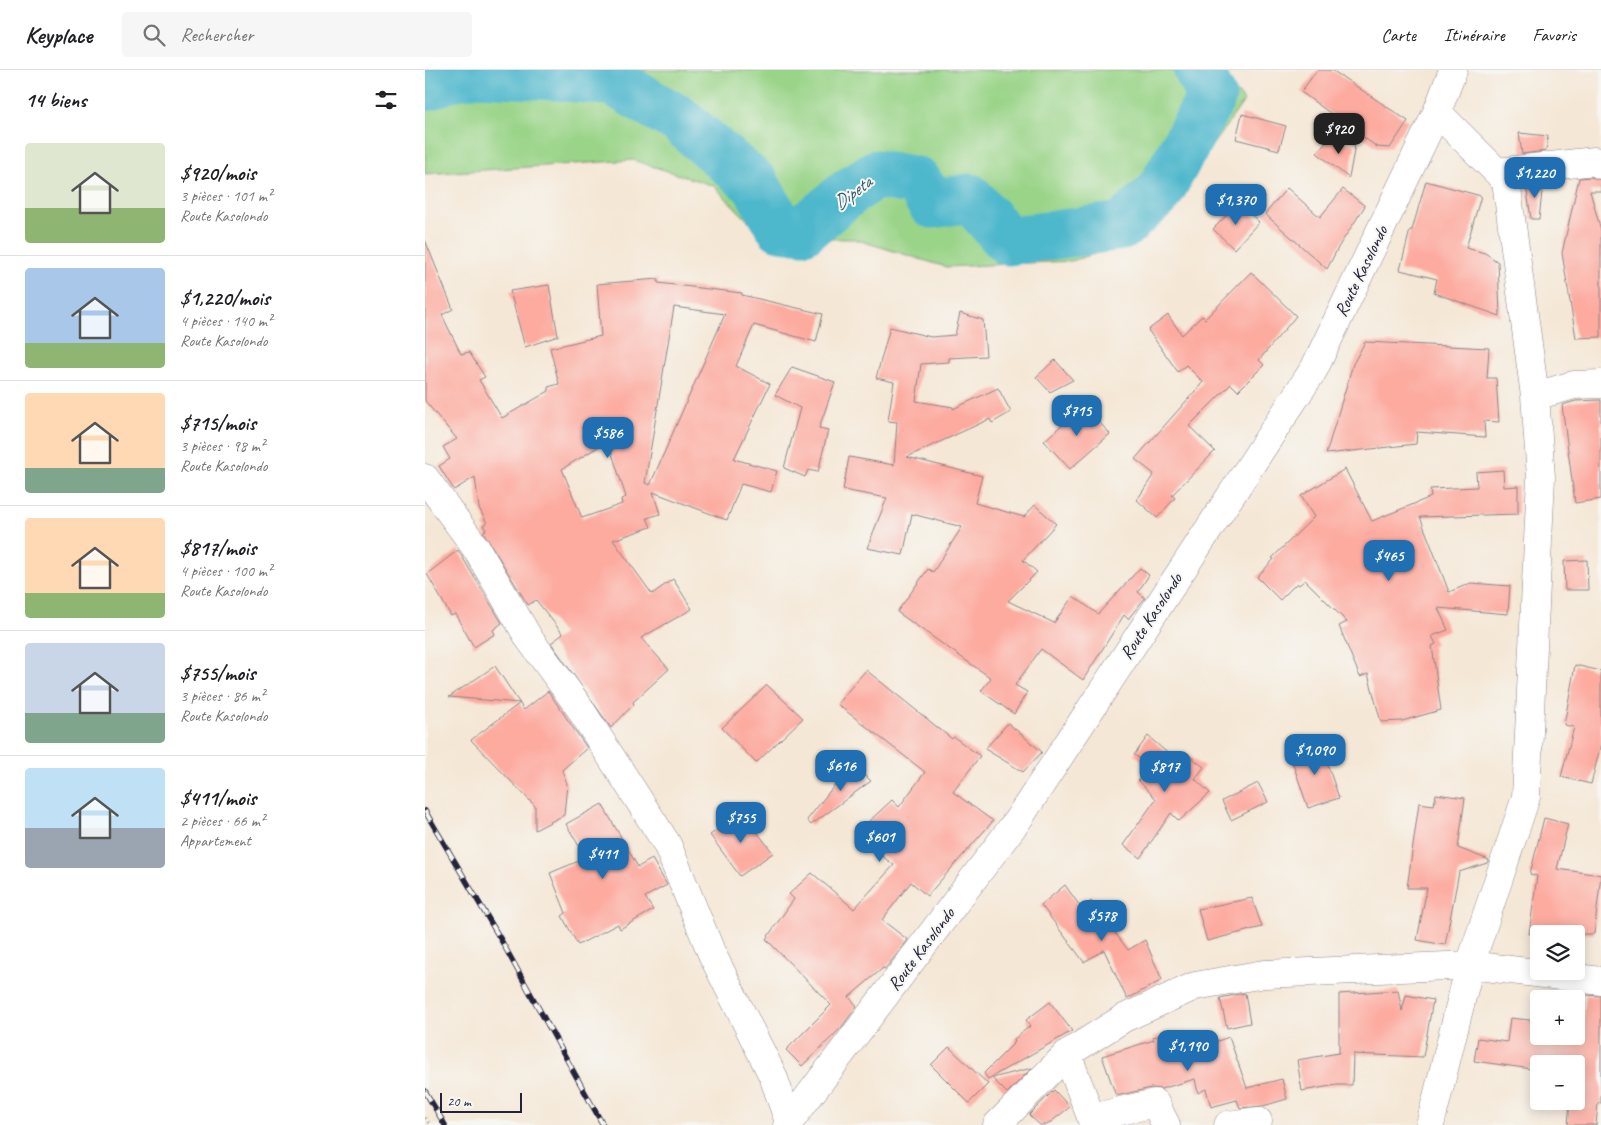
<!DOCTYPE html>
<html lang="fr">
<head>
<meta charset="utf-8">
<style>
	:root { --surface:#fff; --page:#f6f6f6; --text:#202124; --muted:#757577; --line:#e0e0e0; --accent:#1f6fb2 }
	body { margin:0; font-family:Caveat,sans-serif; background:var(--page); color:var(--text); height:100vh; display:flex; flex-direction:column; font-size:19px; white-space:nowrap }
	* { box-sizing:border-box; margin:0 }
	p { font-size:16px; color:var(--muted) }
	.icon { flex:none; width:28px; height:28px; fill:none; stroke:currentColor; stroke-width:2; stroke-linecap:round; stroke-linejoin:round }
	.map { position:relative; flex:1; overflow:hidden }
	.panel { display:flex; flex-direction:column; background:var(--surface); width:425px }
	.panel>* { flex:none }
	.fabs { position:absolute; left:1105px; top:855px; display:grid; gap:10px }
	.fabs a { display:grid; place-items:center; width:55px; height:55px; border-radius:5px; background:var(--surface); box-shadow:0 2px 12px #0003; font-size:25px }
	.scale { position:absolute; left:15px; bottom:12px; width:82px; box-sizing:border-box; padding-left:5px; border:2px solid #22223b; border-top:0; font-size:14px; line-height:18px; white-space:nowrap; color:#22223b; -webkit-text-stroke:4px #f6f6f2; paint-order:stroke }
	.price { position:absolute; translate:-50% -42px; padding:0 11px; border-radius:10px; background:var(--accent); color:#fff; font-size:16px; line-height:32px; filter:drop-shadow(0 1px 2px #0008) }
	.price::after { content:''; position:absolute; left:50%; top:30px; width:15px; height:11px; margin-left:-8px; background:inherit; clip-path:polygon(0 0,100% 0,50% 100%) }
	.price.selected { background:#222; color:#fff }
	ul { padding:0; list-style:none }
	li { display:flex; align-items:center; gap:15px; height:125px; padding:0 25px }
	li+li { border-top:1px solid var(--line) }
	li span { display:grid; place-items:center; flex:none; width:140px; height:100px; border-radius:5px; color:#555 }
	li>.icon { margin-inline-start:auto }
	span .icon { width:60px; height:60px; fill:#fffc; stroke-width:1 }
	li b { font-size:21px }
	h2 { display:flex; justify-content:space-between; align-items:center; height:60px; padding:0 25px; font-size:21px }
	header { display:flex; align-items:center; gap:30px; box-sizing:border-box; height:70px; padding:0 25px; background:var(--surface); border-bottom:1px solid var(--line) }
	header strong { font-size:24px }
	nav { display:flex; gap:28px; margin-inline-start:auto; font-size:18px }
	.search { width:350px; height:45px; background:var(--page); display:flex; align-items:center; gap:12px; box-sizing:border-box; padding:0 18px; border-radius:5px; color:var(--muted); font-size:19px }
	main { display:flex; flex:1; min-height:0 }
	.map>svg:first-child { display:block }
	.green { fill:#9ad488; stroke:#5e7b62 }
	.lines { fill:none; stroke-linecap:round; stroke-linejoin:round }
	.river { stroke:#4eb7cc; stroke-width:49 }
	.building { fill:#fdaa9f; fill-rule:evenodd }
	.minor-casing { stroke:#8c8488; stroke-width:29 }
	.path { stroke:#8c8488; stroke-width:3; stroke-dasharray:1 4; stroke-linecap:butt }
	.minor { stroke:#fff; stroke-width:28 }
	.rail-casing { stroke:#22223b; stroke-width:5.5 }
	.rail { stroke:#f6f6f2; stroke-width:4; stroke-dasharray:11; stroke-linecap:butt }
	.labels { text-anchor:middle; stroke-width:4; stroke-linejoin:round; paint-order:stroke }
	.street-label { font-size:18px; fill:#22223b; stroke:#f6f6f2 }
	.water-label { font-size:19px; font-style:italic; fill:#31566e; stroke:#f6f6f2 }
</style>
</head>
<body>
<header>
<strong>Keyplace</strong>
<div class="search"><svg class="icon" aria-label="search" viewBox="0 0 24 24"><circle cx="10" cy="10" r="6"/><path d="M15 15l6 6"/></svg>Rechercher</div>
<nav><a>Carte</a><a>Itinéraire</a><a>Favoris</a></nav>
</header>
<main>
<section class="panel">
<h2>14 biens<svg class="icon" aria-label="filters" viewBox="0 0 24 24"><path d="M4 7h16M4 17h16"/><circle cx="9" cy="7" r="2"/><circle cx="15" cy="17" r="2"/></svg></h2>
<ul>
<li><span style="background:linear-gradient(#dfe7d0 65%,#8fb573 0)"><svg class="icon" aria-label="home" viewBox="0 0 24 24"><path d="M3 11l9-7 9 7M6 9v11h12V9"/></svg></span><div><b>$920/mois</b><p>3 pièces · 101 m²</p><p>Route Kasolondo</p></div></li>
<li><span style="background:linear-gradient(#a9c7e8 75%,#8fb573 0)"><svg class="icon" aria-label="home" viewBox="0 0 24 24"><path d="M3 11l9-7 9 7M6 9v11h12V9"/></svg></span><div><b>$1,220/mois</b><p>4 pièces · 140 m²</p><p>Route Kasolondo</p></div></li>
<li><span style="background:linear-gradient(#ffd9b3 75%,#7fa58c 0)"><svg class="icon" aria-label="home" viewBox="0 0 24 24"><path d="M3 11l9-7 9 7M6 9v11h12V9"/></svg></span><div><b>$715/mois</b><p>3 pièces · 98 m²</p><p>Route Kasolondo</p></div></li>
<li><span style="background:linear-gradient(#ffd9b3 75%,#8fb573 0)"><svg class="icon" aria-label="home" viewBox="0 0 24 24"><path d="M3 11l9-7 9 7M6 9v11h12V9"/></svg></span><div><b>$817/mois</b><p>4 pièces · 100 m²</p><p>Route Kasolondo</p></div></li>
<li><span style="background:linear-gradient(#c9d6e8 70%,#7fa58c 0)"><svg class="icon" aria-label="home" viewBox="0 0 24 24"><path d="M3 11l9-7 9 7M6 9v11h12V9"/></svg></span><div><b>$755/mois</b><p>3 pièces · 86 m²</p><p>Route Kasolondo</p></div></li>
<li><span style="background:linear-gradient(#bfe0f5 60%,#9aa5b1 0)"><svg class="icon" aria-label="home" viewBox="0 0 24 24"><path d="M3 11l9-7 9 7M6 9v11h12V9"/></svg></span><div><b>$411/mois</b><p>2 pièces · 66 m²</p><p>Appartement</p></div></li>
</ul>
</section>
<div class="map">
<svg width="1176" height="1055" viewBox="0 0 1176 1055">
	<rect width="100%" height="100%" fill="#f6f6f2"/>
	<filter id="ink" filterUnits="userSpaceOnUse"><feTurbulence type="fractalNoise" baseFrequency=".02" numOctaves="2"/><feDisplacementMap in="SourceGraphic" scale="10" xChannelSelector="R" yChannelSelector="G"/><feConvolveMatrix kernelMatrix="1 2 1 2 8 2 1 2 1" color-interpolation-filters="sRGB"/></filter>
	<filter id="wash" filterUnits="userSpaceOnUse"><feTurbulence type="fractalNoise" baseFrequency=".0096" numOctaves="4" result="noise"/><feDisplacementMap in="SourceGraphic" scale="20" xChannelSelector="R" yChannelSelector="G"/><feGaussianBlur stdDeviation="1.12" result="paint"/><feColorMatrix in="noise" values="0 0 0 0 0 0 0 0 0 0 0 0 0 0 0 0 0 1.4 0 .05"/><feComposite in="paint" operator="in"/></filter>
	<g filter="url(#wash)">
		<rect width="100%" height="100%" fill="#f5e7d5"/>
		<!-- green -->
		<path class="green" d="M0 0H795L819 31 720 169 646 191 521 197 429 169 340 168 289 116 208 90 0 104Z"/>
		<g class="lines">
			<!-- river -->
			<path class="river" d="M0 17 26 7 52 2 131 6 188 12 253 49 330 114 355 157 378 160 423 123 451 104 492 111 507 134 545 128 583 171 697 156 734 123 787 26 773 0"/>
		</g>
		<g id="blocks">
			<!-- building -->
			<path class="building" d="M892 0H907L983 51 965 78 952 77 876 22Z
				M817 44 861 56 854 80 811 69Z
				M1094 63 1123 66 1121 81 1097 84Z
				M905 68 930 75 924 108 892 83Z
				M1166 107 1176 110V121H1165L1176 161V267L1151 268 1137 183 1154 108Z
				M1001 111 1056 126 1041 178 1060 183 1073 192 1075 246 1009 223 1012 209 975 200 985 160H987Z
				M1118 113 1114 149H1106L1101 114Z
				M862 118 895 147 918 119 940 136 914 176 902 199 840 144Z
				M814 133 834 152 809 179 788 159Z
				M0 170 28 239 17 245 36 284 44 282 60 307 54 310 77 348 124 321 123 317 134 314 125 278 176 266 172 214 233 209V213L317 223V225L398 244 391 272 329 255 311 296 345 314 309 389 352 401 346 422 316 414 302 450 228 422 235 444 222 448 226 457 188 470 227 524 248 509 267 539 216 568 244 599 208 632 209 634 186 658 126 573 138 564 111 530 103 535 58 462 61 460 58 455 62 453 54 438 50 407 29 420 14 396 25 389 18 377 32 369 0 331ZM249 237 300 244 225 415 220 413ZM183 371 201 427 196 429 197 434 157 448 137 399Z
				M826 202 871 246 834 290 839 295 813 321 806 314 764 356 790 381 747 425 750 428 732 448 712 430 729 404 710 389 778 312 761 295 753 302 723 260 743 245 757 265 777 246 780 249Z
				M124 215 133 266 100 277 85 221Z
				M535 243 558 250 561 286 524 288V292L496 294 491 331 528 337V339L573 318 586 342 567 353 565 349 482 387 557 406 550 433 599 447 610 435 631 454 598 490 612 502 583 531 629 553 648 526 673 544 715 498 724 505 713 522 720 528 703 549 699 545 658 610 616 579 590 615 602 622 589 644 556 621 566 608 472 542 503 499 508 502 537 457 487 444 478 485 442 478 462 428 418 420 424 387 469 395 472 352 463 351 469 312 451 308 465 257 506 267 530 265Z
				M940 272 1064 278 1062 308H1071L1074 352 1059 351 1060 367 992 362 991 374 901 384 928 294Z
				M630 290 648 310 625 322 611 307Z
				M367 297 410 312 394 358 403 360 393 402 383 400 380 407 359 398 375 338 350 325Z
				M1176 330V429L1150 433 1137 335 1151 331Z
				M659 335 685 364 645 399 619 371Z
				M920 399 947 451 1006 427 1005 419 1052 417 1051 402 1078 400 1079 417 1093 416V444L995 447 1024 522 1046 513 1085 516 1083 544 1013 538 1023 560 1007 566 1011 574 1007 576 1016 640 977 651 956 652 943 604 935 607 914 556 922 552 880 510 874 515 872 513 855 530 832 507 849 489 847 488 889 447 876 426Z
				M33 480 77 553 68 560 70 564 49 577 30 544 26 546 2 504Z
				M1162 490 1163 520H1140L1139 491Z
				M1150 595 1176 601V674L1166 714 1136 707 1149 657 1139 655Z
				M70 596 99 640 123 621 162 678 137 700 142 714 139 745 110 760V736L46 670 95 633 24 627Z
				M441 600 527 669 529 667 555 686 528 722 568 751 502 826 486 812 457 850 483 870 460 899 458 898 424 927 432 936 416 958 377 996 361 980 406 935 341 869 369 829 364 824 387 803 429 839 469 795 429 765 467 730 474 737 500 702 412 634Z
				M342 615 378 648 331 693 297 658Z
				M583 653 617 682 598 702 560 679Z
				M723 666 756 695 763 685 779 697 770 709 785 723 754 751 746 743 715 788 698 775 731 729 713 710 728 696 709 685Z
				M896 675 914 728 883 738 865 685Z
				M427 693 446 711 386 755 382 750Z
				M833 713 843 732 806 750 797 731Z
				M1011 724 1040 728 1033 778 1064 790 1062 793 1034 802 1020 875 992 870 1002 818H982L994 733 1009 735Z
				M177 734 213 797 227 789 242 815 220 827 228 840 195 859 193 854 153 875 137 846 141 843 125 803 161 788 141 754Z
				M317 742 348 783 315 806 285 765Z
				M1119 748 1143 754 1132 799 1176 805 1169 864H1104L1112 806 1105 804Z
				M640 815 657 839 666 831 703 880 720 870 737 910 702 929 679 880 659 892 616 835Z
				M827 828 837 857 782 871 773 839Z
				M973 920 977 941 981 925 1008 930 998 987 928 984 927 1015H912L877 1021 872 990 914 983V924Z
				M820 923 825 953 802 958 795 928Z
				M1161 925 1176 926V1033H1173L1171 1055H1143L1145 1031H1151V994H1114V1000L1049 991 1053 968 1082 972 1085 948 1114 951V966H1156Z
				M625 932 647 961 563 1009 559 1003 590 972 589 969 605 956 601 950Z
				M753 961 759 983 804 967 822 1018 857 1009 862 1029 838 1036 815 1038 812 1030 786 1037 781 1019 773 1023 770 1009 736 1019 726 1018 691 1026 677 986 729 970 728 967Z
				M524 977 563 1014 544 1033 506 995Z
				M607 998 582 1023 567 1008Z
				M629 1020 645 1037 622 1055H615L604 1045Z"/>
		</g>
	</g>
	<g filter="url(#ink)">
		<use href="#blocks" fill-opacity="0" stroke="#8c8488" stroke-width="1"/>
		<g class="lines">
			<defs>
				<path id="minor" d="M1072 102 1170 91 1176 95
					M1110 326 1149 315 1176 314
					M0 408 51 478 105 570 152 634 242 774 287 884 348 1006 364 1052
					M642 984 669 1055
					M666 1048 730 1033 741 1055
					M362 1055 592 751 889 299 1012 42 1028 0
					M572 1055 642 984 699 948 770 916 839 904 1045 895 1176 911
					M803 1055 833 1051
					M1005 1055 1045 895 1101 727 1116 407 1110 326 1081 111 1012 42"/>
			</defs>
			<!-- minor casing -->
			<use href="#minor" class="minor-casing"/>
			<!-- path -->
			<path class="path" d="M0 1048 5 1055"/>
			<!-- minor -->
			<use href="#minor" class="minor"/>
			<defs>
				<path id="rail" d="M0 741 76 870 178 1055
					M0 1021 20 1055"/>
			</defs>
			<!-- rail casing -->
			<use href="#rail" class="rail-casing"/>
			<!-- rail -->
			<use href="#rail" class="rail"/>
		</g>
	</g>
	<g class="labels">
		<!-- street labels -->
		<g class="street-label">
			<text transform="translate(936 201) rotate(-64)" y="6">Route Kasolondo</text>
			<text transform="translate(726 546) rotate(-57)" y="6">Route Kasolondo</text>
			<text transform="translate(496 879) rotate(-53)" y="6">Route Kasolondo</text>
		</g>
		<!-- water labels -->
		<g class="water-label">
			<text transform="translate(427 122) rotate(-37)" y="7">Dipeta</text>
		</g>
	</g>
</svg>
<div class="fabs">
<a><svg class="icon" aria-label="layers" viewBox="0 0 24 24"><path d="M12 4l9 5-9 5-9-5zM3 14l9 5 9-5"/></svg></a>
<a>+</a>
<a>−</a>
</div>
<div class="scale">20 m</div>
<b class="price selected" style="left:914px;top:85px">$920</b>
<b class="price" style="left:1110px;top:129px">$1,220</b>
<b class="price" style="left:811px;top:156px">$1,370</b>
<b class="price" style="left:652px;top:367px">$715</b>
<b class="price" style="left:183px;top:389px">$586</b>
<b class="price" style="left:964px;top:512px">$465</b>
<b class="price" style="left:890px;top:706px">$1,090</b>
<b class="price" style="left:416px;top:722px">$616</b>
<b class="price" style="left:740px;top:723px">$817</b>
<b class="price" style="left:316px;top:774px">$755</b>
<b class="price" style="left:455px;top:793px">$601</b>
<b class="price" style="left:178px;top:810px">$411</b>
<b class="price" style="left:677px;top:872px">$578</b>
<b class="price" style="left:763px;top:1002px">$1,190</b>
</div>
</main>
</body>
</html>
